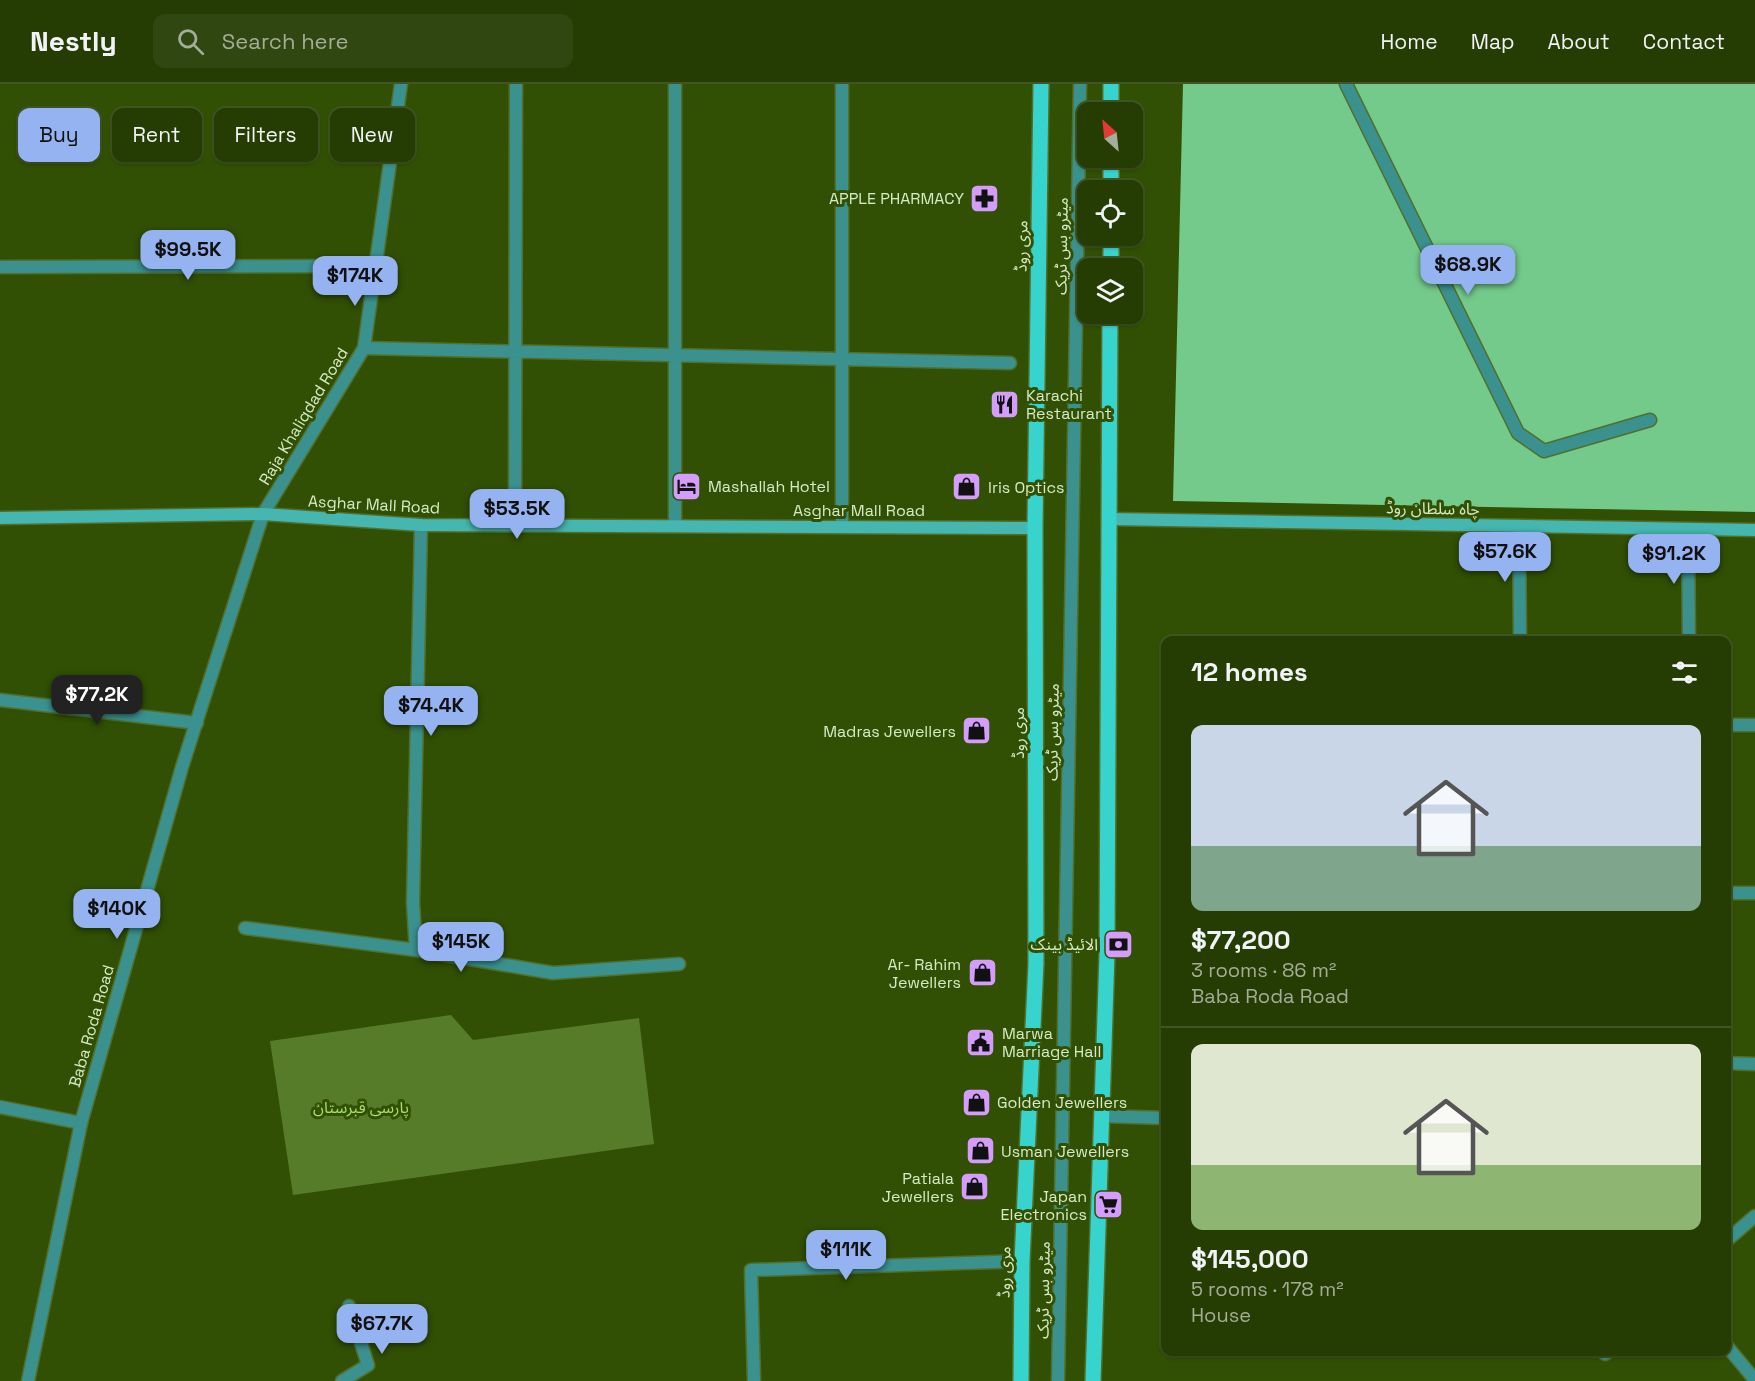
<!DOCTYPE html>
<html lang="en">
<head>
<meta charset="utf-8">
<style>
	:root { --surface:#253c02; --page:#314711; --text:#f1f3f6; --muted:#a3ad99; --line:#425624; --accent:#95b2f1 }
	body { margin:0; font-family:"Space Grotesk","Noto Sans Arabic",sans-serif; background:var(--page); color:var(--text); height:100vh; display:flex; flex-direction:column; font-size:22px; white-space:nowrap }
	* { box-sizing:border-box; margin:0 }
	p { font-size:20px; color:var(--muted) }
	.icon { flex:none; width:33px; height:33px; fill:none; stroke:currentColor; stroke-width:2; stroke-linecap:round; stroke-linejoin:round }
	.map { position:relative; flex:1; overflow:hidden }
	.panel { position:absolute; left:1161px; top:552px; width:570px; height:720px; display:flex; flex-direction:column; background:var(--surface); border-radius:12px; box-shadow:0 2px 4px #0004,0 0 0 2px var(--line) }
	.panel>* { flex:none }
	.hud { position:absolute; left:18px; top:24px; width:570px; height:54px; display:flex; gap:12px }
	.needle { width:39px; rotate:333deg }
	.buttons { position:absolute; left:1077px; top:18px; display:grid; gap:12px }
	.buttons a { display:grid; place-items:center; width:66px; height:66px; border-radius:12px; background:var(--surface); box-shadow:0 2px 4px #0004,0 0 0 2px var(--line); font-size:30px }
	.price { position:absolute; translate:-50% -51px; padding:0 14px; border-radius:12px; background:var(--accent); color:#111; font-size:20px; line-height:39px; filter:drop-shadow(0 2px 3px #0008) }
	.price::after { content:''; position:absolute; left:50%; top:36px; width:18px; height:14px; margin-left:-9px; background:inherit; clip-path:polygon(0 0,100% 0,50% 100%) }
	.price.active { background:#222; color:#fff }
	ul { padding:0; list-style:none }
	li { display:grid; align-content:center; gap:12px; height:318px; padding:0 30px }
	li+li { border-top:2px solid var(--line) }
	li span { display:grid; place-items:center; height:186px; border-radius:12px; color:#555 }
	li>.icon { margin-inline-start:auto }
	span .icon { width:108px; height:108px; fill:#fffc; stroke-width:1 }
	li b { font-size:26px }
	h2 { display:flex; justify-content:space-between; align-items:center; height:72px; padding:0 30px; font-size:26px }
	.chip { padding:0 21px; border-radius:12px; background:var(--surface); box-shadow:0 2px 4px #0004,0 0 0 2px var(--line); font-size:21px; line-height:54px }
	.chip.active { background:var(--accent); color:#111 }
	header { display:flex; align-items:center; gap:36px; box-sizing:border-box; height:84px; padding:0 30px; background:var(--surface); border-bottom:2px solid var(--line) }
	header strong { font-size:28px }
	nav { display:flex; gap:33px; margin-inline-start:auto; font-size:21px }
	.search { width:420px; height:54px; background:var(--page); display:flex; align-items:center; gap:15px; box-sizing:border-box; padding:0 21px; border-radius:12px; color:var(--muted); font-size:22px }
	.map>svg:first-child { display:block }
	.green { fill:#567c2a }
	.building { fill:#74ca8a }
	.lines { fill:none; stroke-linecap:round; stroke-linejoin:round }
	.service-casing { stroke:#526f2a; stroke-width:15 }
	.minor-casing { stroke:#526f2a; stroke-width:15 }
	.tertiary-casing { stroke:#526f2a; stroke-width:15 }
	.secondary-casing { stroke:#526f2a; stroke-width:15 }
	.primary-casing { stroke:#526f2a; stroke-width:18 }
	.service { stroke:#3a918d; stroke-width:12 }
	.minor { stroke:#3a918d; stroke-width:12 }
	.tertiary { stroke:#3a918d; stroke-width:12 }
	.secondary { stroke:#46b6b0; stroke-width:12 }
	.primary { stroke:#37d4ce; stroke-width:15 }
	.labels { text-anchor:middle; stroke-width:6; stroke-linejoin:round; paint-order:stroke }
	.poi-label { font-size:16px; fill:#d7eac6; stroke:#315003; text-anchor:end }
	.street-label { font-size:16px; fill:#d7eac6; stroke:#315003 }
	.park-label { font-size:16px; fill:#a7de6d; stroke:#315003 }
</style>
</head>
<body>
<header>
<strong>Nestly</strong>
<div class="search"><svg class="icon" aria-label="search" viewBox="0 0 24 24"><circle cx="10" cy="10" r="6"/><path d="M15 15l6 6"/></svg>Search here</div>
<nav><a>Home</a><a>Map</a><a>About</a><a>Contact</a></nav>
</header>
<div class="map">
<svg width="1755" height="1297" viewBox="0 0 1755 1297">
	<rect width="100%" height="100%" fill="#315003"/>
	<!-- green -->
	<path class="green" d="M451 931 473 956 639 934 654 1060 293 1111 270 957Z"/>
	<!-- building -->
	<path class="building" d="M1183 0H1755V428L1173 417Z"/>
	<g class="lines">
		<defs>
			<path id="service" d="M1346 0 1518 349 1544 367 1650 336
				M364 264 1010 279
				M515 441 516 0
				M675 442V0
				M842 443V0
				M1058 1297 1080 0"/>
			<path id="minor" d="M0 183 375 182
				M1519 442 1520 556
				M1688 445 1689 556
				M0 616 197 639
				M1726 641H1755
				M1726 809H1755
				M245 844 416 866 553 889 679 880
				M416 866 413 819 421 441
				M1726 979 1755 980
				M0 1023 81 1039
				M1101 1032 1166 1034
				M1726 1157 1755 1132
				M1726 1261 1755 1296
				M1605 1270 1608 1268
				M342 1297 368 1281 349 1222
				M754 1297 751 1186 1022 1177"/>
			<path id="tertiary" d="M28 1297 81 1039 182 683 263 430 364 264 401 0"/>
			<path id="secondary" d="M0 434 263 430 421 441 1035 444
				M1110 435 1755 446"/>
			<path id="primary" d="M1111 28V0
				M1111 106V74
				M1111 184V152
				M1021 1297 1022 1177 1036 879 1035 444 1041 0
				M1093 1297 1107 870 1110 230"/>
		</defs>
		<!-- service casing -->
		<use href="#service" class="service-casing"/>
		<!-- minor casing -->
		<use href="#minor" class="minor-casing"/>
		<!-- tertiary casing -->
		<use href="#tertiary" class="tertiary-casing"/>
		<!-- secondary casing -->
		<use href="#secondary" class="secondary-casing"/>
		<!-- primary casing -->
		<use href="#primary" class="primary-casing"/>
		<!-- service -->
		<use href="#service" class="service"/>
		<!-- minor -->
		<use href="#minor" class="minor"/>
		<!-- tertiary -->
		<use href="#tertiary" class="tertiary"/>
		<!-- secondary -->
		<use href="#secondary" class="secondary"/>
		<!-- primary -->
		<use href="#primary" class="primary"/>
	</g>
	<!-- icons -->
	<defs>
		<symbol id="pharmacy-square" viewBox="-11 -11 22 22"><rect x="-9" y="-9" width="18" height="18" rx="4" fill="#d49cfb" stroke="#315003"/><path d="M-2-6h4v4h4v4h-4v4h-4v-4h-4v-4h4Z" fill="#111"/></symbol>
		<symbol id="restaurant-square" viewBox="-11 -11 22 22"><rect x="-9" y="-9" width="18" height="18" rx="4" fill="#d49cfb" stroke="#315003"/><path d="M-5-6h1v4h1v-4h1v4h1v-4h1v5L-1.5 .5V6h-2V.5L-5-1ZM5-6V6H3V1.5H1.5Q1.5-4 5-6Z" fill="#111"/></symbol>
		<symbol id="hotel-square" viewBox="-11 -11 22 22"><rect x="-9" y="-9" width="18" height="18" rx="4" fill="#d49cfb" stroke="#315003"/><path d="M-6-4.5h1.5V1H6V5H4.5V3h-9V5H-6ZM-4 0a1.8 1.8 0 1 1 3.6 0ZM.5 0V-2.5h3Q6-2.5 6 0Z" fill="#111"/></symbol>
		<symbol id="shop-square" viewBox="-11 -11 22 22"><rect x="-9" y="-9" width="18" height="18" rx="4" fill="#d49cfb" stroke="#315003"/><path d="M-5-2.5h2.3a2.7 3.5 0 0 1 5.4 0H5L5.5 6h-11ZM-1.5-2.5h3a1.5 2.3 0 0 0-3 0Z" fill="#111"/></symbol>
		<symbol id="bank-square" viewBox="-11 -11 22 22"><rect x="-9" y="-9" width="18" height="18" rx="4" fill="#d49cfb" stroke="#315003"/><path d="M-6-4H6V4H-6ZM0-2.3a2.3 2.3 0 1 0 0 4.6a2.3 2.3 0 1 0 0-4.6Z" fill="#111"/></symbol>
		<symbol id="civic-square" viewBox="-11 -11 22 22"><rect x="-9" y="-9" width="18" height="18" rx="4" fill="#d49cfb" stroke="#315003"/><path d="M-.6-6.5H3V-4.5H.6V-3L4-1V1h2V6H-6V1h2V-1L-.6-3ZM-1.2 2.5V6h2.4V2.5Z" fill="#111"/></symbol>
		<symbol id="supermarket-square" viewBox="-11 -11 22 22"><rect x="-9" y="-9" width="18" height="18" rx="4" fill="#d49cfb" stroke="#315003"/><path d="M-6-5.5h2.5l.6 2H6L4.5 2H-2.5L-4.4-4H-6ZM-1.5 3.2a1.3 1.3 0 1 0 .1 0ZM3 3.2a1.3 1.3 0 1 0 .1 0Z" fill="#111"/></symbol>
	</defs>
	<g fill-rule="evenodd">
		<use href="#pharmacy-square" x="968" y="98" width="33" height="33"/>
		<use href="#restaurant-square" x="988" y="304" width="33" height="33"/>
		<use href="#hotel-square" x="670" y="386" width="33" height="33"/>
		<use href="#shop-square" x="950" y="386" width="33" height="33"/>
		<use href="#shop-square" x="960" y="630" width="33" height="33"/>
		<use href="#bank-square" x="1102" y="844" width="33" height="33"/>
		<use href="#shop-square" x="966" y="872" width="33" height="33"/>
		<use href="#civic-square" x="964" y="942" width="33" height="33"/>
		<use href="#shop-square" x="960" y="1002" width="33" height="33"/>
		<use href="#shop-square" x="964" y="1050" width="33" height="33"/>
		<use href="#shop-square" x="958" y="1086" width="33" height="33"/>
		<use href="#supermarket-square" x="1092" y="1104" width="33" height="33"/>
	</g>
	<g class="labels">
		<!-- poi labels -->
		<g class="poi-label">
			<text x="964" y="120">APPLE PHARMACY</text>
			<text x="1026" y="317" text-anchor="start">Karachi<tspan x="1026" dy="18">Restaurant</tspan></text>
			<text x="708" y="408" text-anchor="start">Mashallah Hotel</text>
			<text x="988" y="409" text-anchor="start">Iris Optics</text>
			<text x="956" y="653">Madras Jewellers</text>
			<text x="1098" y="866">الائیڈ بینک</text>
			<text x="961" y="886">Ar- Rahim<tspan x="961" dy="18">Jewellers</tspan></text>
			<text x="1002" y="955" text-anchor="start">Marwa<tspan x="1002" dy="18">Marriage Hall</tspan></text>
			<text x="997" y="1024" text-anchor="start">Golden Jewellers</text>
			<text x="1001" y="1073" text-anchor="start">Usman Jewellers</text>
			<text x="954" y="1100">Patiala<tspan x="954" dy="18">Jewellers</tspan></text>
			<text x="1087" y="1118">Japan<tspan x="1087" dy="18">Electronics</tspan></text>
		</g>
		<!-- street labels -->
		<g class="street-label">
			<text transform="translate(1021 162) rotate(-89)" y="6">مری روڈ</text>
			<text transform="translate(1061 162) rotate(-89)" y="6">میٹرو بس ٹریک</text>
			<text transform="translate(303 332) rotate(-59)" y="6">Raja Khaliqdad Road</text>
			<text transform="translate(374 420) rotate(3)" y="6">Asghar Mall Road</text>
			<text transform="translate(1433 424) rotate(1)" y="6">چاہ سلطان روڈ</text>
			<text x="859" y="432">Asghar Mall Road</text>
			<text transform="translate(1052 648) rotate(-89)" y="6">میٹرو بس ٹریک</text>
			<text transform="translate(1018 649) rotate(-90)" y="6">مری روڈ</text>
			<text transform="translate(91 942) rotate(-74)" y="6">Baba Roda Road</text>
			<text transform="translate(1004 1188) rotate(-89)" y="6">مری روڈ</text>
			<text transform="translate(1043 1206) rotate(-89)" y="6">میٹرو بس ٹریک</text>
		</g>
		<!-- park labels -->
		<g class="park-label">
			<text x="361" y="1029">پارسی قبرستان</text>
		</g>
	</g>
</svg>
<div class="buttons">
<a><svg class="needle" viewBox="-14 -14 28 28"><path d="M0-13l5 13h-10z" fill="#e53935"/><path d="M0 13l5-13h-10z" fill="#a3ad99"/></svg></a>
<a><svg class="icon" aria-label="locate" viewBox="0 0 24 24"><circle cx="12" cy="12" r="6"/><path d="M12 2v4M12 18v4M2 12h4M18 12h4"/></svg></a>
<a><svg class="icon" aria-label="layers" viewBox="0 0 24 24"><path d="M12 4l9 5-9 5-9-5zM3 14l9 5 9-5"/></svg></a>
</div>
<b class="price" style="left:188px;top:197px">$99.5K</b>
<b class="price" style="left:1468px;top:212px">$68.9K</b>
<b class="price" style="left:355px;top:223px">$174K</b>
<b class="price" style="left:517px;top:456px">$53.5K</b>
<b class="price" style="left:1505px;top:499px">$57.6K</b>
<b class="price" style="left:1674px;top:501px">$91.2K</b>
<b class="price active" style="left:97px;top:642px">$77.2K</b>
<b class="price" style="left:431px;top:653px">$74.4K</b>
<b class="price" style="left:117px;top:856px">$140K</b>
<b class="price" style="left:461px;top:889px">$145K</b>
<b class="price" style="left:846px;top:1197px">$111K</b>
<b class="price" style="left:382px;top:1271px">$67.7K</b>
<div class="hud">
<a class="chip active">Buy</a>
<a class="chip">Rent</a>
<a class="chip">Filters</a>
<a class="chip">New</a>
</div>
<section class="panel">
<h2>12 homes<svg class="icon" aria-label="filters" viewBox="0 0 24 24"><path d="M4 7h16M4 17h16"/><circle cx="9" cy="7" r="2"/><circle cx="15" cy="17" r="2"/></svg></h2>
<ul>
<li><span style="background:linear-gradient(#c9d6e8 65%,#7fa58c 0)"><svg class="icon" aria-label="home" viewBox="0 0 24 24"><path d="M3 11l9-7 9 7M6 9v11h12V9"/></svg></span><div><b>$77,200</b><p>3 rooms · 86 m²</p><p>Baba Roda Road</p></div></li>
<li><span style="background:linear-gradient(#dfe7d0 65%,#8fb573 0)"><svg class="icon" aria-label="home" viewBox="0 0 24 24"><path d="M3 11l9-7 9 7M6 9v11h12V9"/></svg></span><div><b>$145,000</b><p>5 rooms · 178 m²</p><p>House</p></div></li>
</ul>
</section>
</div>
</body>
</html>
